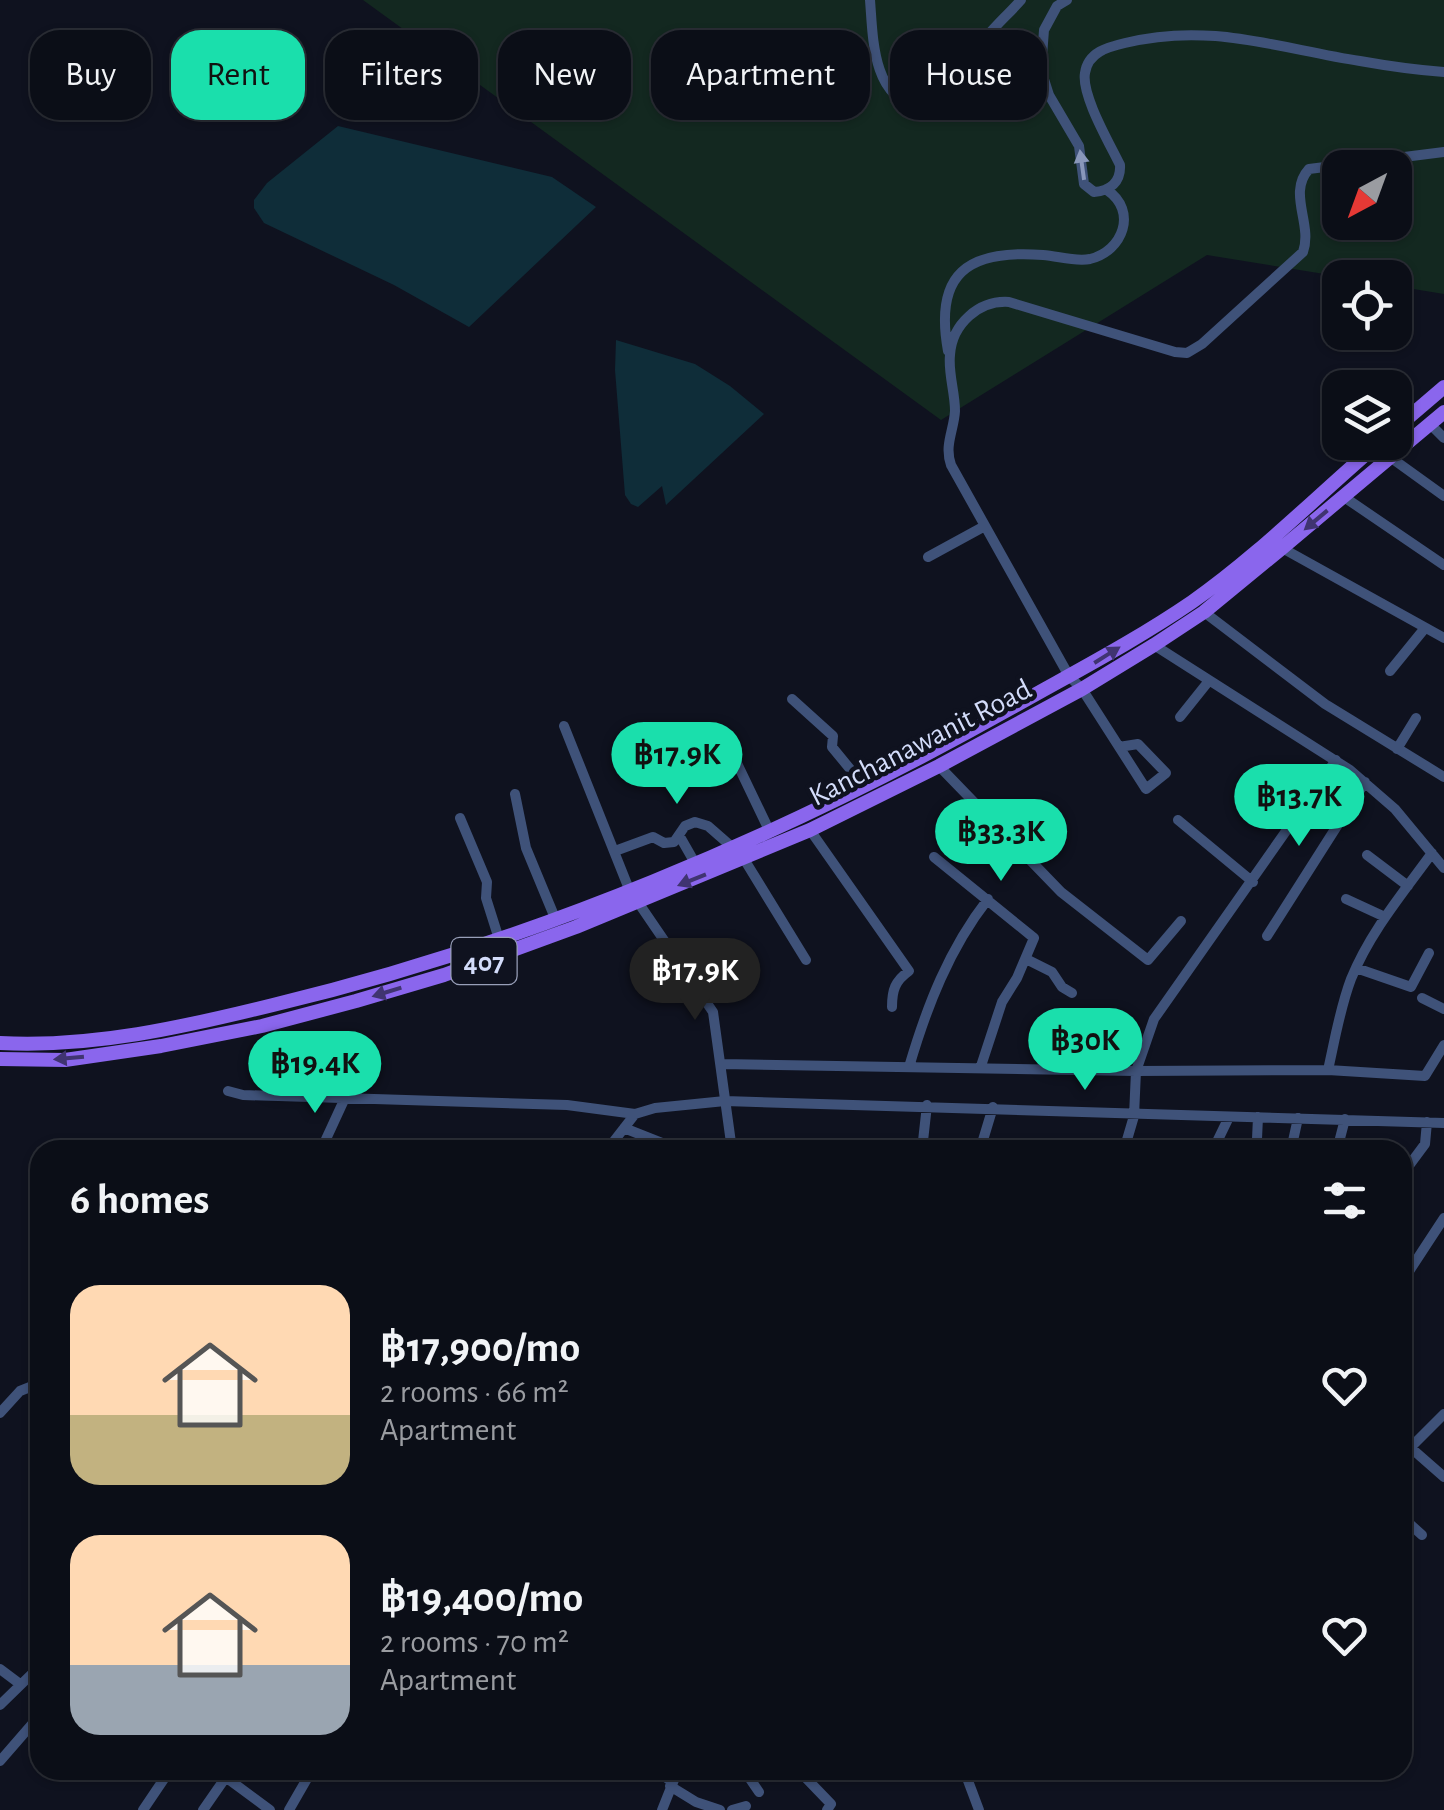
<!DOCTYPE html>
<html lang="en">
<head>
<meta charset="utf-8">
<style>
	:root { --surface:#0b0e17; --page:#141720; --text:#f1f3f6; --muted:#9a9ca1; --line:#2b2e36; --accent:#1adfac }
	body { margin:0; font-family:"Alegreya Sans",sans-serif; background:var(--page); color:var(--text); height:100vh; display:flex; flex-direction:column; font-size:38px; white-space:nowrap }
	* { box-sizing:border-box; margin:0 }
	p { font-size:32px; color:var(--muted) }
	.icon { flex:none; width:55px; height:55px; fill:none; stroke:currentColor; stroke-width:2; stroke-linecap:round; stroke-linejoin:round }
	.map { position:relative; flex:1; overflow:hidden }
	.details { position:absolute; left:30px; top:1140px; width:1382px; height:640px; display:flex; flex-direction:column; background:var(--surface); border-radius:30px; box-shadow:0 2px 8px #0004,0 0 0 2px var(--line) }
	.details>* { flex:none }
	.top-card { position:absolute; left:30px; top:30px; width:1385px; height:90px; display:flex; gap:20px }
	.needle { width:65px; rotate:221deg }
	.tools { position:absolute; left:1322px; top:150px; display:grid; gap:20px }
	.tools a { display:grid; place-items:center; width:90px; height:90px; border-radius:20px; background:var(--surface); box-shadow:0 2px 8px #0004,0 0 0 2px var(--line); font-size:50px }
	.price { position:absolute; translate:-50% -85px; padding:0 22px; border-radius:35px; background:var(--accent); color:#111; font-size:32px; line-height:65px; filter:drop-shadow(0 2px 5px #0008) }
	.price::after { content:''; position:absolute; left:50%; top:60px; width:30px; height:22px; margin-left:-15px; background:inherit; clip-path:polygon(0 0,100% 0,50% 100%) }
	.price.selected { background:#222; color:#fff }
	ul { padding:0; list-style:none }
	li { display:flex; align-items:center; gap:30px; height:250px; padding:0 40px }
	li span { display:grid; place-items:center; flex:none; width:280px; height:200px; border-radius:30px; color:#555 }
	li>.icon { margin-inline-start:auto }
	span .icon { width:120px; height:120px; fill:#fffc; stroke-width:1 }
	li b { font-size:42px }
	h2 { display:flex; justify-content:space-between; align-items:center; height:120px; padding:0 40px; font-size:42px }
	.chip { padding:0 35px; border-radius:30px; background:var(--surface); box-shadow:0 2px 8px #0004,0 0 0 2px var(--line); font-size:35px; line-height:90px }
	.chip.selected { background:var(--accent); color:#111 }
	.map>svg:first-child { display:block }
	.green { fill:#132820; fill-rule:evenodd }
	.water { fill:#0f2d39 }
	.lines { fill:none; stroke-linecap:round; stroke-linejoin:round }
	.minor { stroke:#3f5279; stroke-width:10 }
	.major { stroke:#8a66ed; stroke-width:14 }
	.oneway { fill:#8997ba }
	.oneway2 { fill:#403471 }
	.labels { text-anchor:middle; stroke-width:9; stroke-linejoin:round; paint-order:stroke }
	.shield { fill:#0f121f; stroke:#989fb8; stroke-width:2.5 }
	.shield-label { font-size:28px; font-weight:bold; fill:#d3dcfa }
	.street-label { font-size:30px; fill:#d3dcfa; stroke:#0f121f }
</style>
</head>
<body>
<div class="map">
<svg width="1444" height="1810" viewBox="0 0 1444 1810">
	<rect width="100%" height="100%" fill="#0f121f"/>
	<!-- green -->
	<path class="green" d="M363 0H1444V294L1395 286V278L1343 277 1207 255 941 420ZM1340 168H1395V222H1340Z"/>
	<!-- water -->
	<path class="water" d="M338 126 552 177 596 207 469 327 394 285 264 223 254 208V200L267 183Z
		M616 340 695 364 730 386 764 414 666 505 662 486 638 507 631 504 625 495 615 370Z"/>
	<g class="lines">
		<!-- minor -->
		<path class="minor" d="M870 0C873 36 872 98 917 105 930 107 945 104 954 95 966 84 966 66 974 53 986 34 1006 17 1021 0
			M1067 0 1057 6 1044 30 1041 70 1049 95 1079 146 1084 184 1094 192C1110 191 1121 182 1120 165 1110 144 1081 95 1085 73 1088 52 1108 47 1125 43 1210 22 1277 48 1360 61 1388 66 1416 70 1444 72
			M948 351C934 274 967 249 1043 255 1058 256 1075 262 1090 259 1123 251 1138 211 1107 190
			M1430 424 1444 438
			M1390 457 1444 496
			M1344 497 1444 565
			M1282 548 1444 638
			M928 557 983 527
			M1204 612 1325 704 1444 777
			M1154 645 1350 770 1395 809 1444 868
			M1390 671 1425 628
			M792 699 833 736 832 747 864 786
			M1180 717 1208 682
			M564 726 629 889 713 1012 732 1150
			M1119 747 1138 744 1166 773 1146 789 1082 689 1069 676 951 465C944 445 954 430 955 411 955 392 948 373 950 355 952 324 979 300 1009 302L1175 352 1187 353 1202 344 1303 252C1313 224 1287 193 1309 169L1444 152
			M1397 749 1416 718
			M707 753H728L734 757 769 830
			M939 766 1061 892 1148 960 1181 921
			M515 794 526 848 555 918
			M460 818 487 882 486 898 499 939
			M1178 820 1253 882
			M810 830 909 971C895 981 892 990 892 1007
			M679 835 695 863
			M615 851 653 837 664 843 674 842 685 826 695 822 708 826 732 847
			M1367 855 1408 886
			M934 857 1034 938 1017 978 1002 1002 981 1066
			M744 859 806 960
			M1346 899 1385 917
			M1267 936 1365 782
			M1026 959 1052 972 1062 987 1072 993
			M1356 968 1411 987 1429 953
			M1422 998 1444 1009
			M722 1064 1136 1071 1328 1070 1425 1076 1444 1045
			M909 1067C927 1006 949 949 988 899
			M1328 1070C1335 1039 1340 1008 1351 979 1370 932 1403 893 1432 853
			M228 1091 243 1095 567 1105 635 1114
			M624 1128 672 1147
			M321 1150 345 1098
			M607 1150 635 1114 655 1108 725 1101 1444 1123
			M922 1150 927 1105
			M980 1150 993 1107
			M1124 1150 1134 1116 1136 1071 1154 1019 1336 760
			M1213 1150 1229 1117
			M1251 1150 1257 1139 1258 1117
			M1291 1150 1298 1118
			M1337 1150 1345 1119
			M1402 1175 1425 1144 1427 1122
			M1402 1282 1444 1218
			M0 1413 20 1391 40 1383
			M1411 1448 1444 1477
			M1402 1456 1444 1414
			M1402 1517 1422 1535
			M0 1669 20 1684
			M0 1705 40 1666
			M0 1761 40 1715
			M216 1770 270 1810
			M656 1770 672 1782
			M744 1770 759 1792
			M810 1770 805 1777 831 1804 827 1810
			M964 1770 979 1810
			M670 1786 696 1802 720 1810
			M143 1810 170 1770
			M203 1810 226 1777
			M289 1810 312 1770
			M662 1810 678 1770
			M732 1810 746 1806"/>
		<!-- major -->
		<path class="major" d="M1395 429 1444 387
			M0 1043C92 1048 184 1027 273 1005 529 944 784 836 1013 707 1073 673 1135 641 1192 602 1259 555 1318 495 1380 442
			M0 1059 65 1060 161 1046 262 1026 356 1001 444 975 576 927 810 830 939 766 1082 689 1154 645 1204 612 1282 548 1444 412"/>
	</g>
	<!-- one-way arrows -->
	<defs><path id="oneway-solid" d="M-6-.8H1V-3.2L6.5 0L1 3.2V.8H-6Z" transform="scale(2.5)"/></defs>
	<use class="oneway" href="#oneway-solid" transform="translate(1082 165) rotate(-98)"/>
	<g class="oneway2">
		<use href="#oneway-solid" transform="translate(1316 520) rotate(140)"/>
		<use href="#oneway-solid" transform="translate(1107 655) rotate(-32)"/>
		<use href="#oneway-solid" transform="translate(692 880) rotate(158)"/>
		<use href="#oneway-solid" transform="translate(387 992) rotate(163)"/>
		<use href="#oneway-solid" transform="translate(69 1058) rotate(175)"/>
	</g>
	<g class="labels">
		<!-- shield labels -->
		<rect class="shield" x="451.5" y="938" width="65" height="46" rx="8"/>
		<g class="shield-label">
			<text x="484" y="971">407</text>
		</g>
		<!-- street labels -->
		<g class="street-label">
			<text transform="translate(920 742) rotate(-27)" y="10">Kanchanawanit Road</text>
		</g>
	</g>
</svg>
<div class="tools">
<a><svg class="needle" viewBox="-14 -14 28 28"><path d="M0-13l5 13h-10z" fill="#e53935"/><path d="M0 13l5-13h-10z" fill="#9a9ca1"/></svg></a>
<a><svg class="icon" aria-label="locate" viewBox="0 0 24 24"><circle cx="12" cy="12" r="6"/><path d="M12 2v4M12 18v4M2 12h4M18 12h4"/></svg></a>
<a><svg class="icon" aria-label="layers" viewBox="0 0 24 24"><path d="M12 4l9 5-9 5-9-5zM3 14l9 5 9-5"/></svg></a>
</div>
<b class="price" style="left:677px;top:807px">฿17.9K</b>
<b class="price" style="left:1299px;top:849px">฿13.7K</b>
<b class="price" style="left:1001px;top:884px">฿33.3K</b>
<b class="price selected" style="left:695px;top:1023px">฿17.9K</b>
<b class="price" style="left:1085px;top:1093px">฿30K</b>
<b class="price" style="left:315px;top:1116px">฿19.4K</b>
<div class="top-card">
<a class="chip">Buy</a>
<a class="chip selected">Rent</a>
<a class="chip">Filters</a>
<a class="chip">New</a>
<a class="chip">Apartment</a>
<a class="chip">House</a>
</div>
<section class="details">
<h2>6 homes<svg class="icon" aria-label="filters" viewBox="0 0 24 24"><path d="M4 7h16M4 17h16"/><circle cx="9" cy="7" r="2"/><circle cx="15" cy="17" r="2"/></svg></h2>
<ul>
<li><span style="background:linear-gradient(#ffd9b3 65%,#c2b280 0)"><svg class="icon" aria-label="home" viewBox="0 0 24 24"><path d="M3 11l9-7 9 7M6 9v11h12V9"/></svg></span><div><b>฿17,900/mo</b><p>2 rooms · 66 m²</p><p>Apartment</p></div><svg class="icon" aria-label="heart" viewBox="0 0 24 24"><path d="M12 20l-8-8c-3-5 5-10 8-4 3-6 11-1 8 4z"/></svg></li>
<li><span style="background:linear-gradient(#ffd9b3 65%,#9aa5b1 0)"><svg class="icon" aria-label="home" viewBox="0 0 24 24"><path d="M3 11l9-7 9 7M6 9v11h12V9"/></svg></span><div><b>฿19,400/mo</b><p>2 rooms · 70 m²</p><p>Apartment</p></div><svg class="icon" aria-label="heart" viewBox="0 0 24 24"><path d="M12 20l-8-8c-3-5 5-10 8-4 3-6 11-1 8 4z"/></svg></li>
</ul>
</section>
</div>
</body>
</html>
